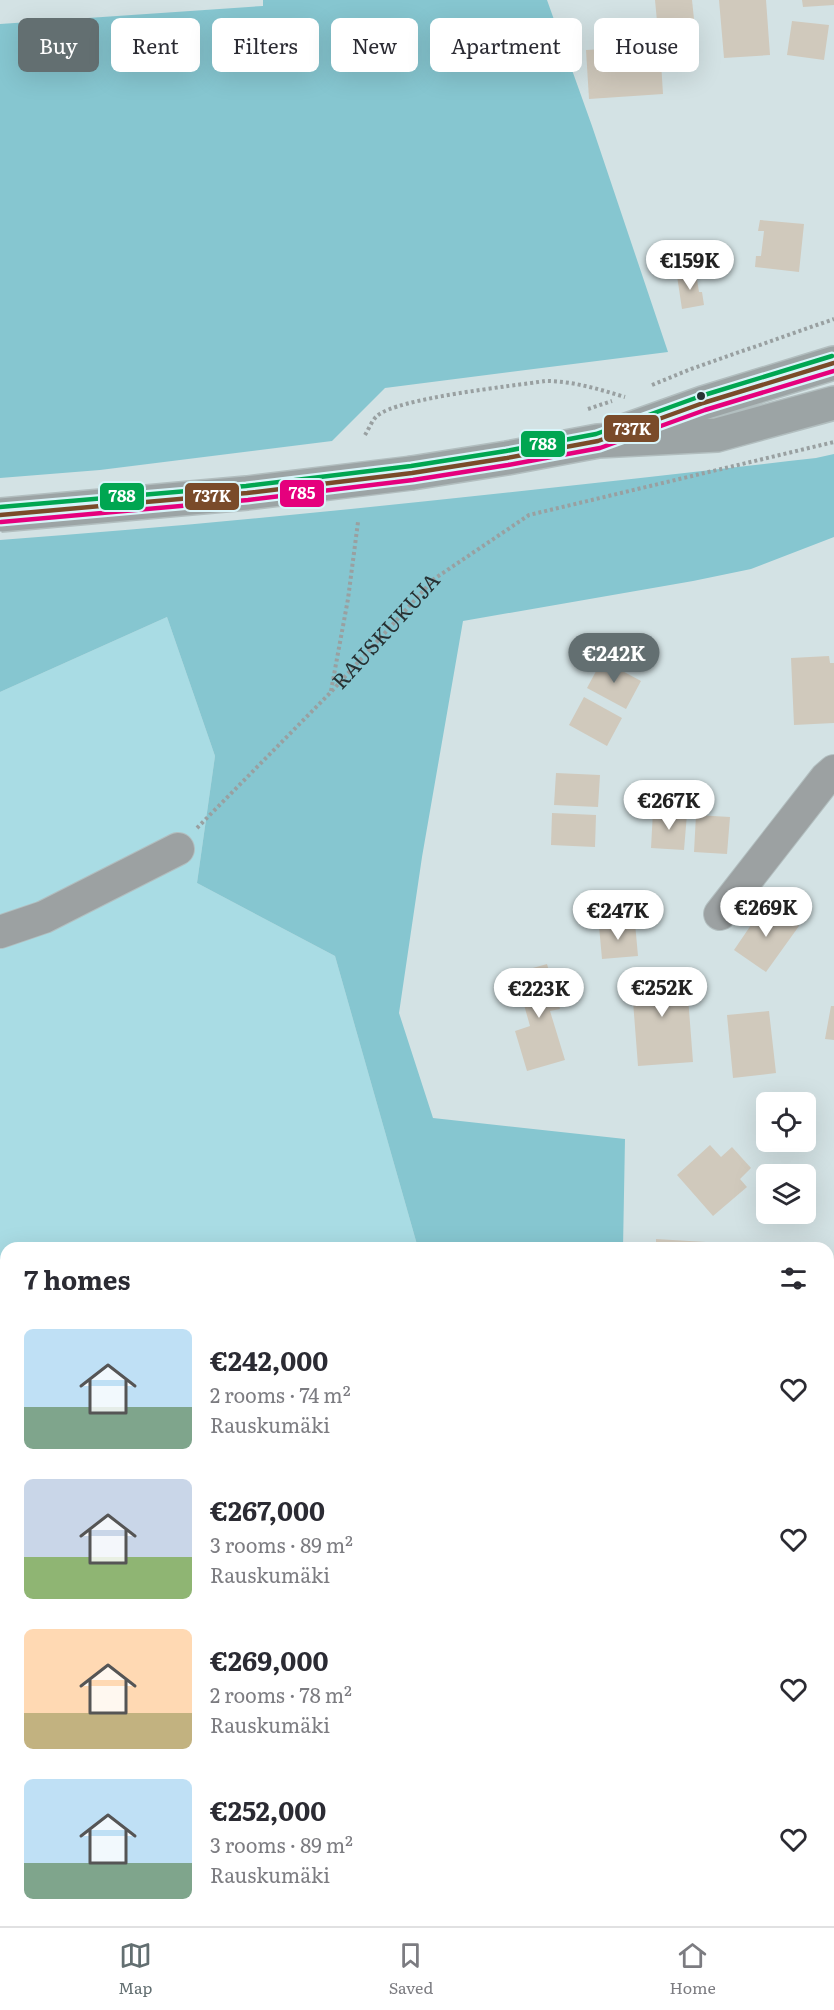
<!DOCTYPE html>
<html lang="en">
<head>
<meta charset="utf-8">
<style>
	:root { --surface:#fff; --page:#f2f2f3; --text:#2b2b33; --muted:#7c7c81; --line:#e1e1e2; --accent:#636f71 }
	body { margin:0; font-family:Literata,serif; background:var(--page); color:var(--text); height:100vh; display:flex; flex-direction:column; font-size:22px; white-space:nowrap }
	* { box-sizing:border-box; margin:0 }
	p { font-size:20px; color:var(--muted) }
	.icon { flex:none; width:33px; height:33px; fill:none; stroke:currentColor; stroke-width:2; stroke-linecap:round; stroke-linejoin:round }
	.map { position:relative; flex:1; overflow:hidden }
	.panel { position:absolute; left:0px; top:1242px; width:834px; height:684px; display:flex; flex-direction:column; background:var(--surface); border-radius:18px 18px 0 0; box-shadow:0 6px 24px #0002 }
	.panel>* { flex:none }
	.top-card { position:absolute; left:18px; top:18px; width:798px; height:54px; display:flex; gap:12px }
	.controls { position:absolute; left:756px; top:1092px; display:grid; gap:12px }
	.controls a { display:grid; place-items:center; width:60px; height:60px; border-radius:9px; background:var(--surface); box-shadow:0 6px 24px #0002; font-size:30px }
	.price { position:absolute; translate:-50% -51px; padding:0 14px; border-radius:21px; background:#fff; color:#222; font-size:20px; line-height:39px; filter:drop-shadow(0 2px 3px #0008) }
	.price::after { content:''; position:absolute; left:50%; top:36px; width:18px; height:14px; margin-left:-9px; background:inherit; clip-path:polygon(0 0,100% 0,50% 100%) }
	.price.active { background:var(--accent); color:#fff }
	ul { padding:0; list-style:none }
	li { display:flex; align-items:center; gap:18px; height:150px; padding:0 24px }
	li span { display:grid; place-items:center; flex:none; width:168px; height:120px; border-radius:9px; color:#555 }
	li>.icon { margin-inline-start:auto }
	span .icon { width:72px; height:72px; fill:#fffc; stroke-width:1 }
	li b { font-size:26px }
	h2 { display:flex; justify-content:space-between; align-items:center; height:72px; padding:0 24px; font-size:26px }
	.tag { padding:0 21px; border-radius:9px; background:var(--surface); box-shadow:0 6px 24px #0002; font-size:21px; line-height:54px }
	.tag.active { background:var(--accent); color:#fff }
	.dock { display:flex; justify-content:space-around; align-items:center; height:84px; border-top:2px solid var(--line); background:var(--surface); font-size:16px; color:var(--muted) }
	.dock a { display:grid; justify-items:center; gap:3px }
	.dock .active { color:var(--accent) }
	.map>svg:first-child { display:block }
	.green { fill:#a9dce4 }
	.forest { fill:#86c6d0 }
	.building { fill:#d0c9bc }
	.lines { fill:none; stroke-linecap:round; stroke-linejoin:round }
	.minor-casing { stroke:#b2bebf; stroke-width:34 }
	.major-casing { stroke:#b2bebf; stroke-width:36 }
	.path { stroke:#99a0a1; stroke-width:4; stroke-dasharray:3 3; stroke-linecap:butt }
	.minor { stroke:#9ca1a2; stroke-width:32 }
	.major { stroke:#9ca4a5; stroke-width:33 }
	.major-bridge-casing { stroke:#b2bebf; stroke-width:36; stroke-linecap:butt }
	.major-bridge { stroke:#9ca4a5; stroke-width:33 }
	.bus-1-casing { stroke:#d8f4f9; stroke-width:9 }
	.bus-2-casing { stroke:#d8f4f9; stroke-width:9 }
	.bus-3-casing { stroke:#d8f4f9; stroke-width:9 }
	.bus-1 { stroke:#7a4b2a; stroke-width:4.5 }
	.bus-2 { stroke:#e5007d; stroke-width:4.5 }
	.bus-3 { stroke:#00a651; stroke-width:4.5 }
	.bus-dot { fill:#263133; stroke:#d8f4f9; stroke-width:2 }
	.labels { text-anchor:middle; stroke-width:4.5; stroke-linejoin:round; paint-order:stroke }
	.street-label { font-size:21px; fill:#263133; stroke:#d8f4f9 }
	.line-badge { stroke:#d8f4f9; stroke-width:2 }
	.badge-label { font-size:16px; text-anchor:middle; font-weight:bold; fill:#fff }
</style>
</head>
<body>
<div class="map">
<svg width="834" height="1926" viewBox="0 0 834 1926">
	<rect width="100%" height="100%" fill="#d3e2e4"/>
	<!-- green -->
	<path class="green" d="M167 617 215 756 197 883 335 956 418 1248H6V1277L0 1276V692Z"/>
	<!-- forest -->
	<path class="forest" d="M263 0H547L592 126 668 352 385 388 332 441 100 470 0 478V24L263 6Z
		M834 454V537L751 569 693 581 463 621 422 857 399 1013 433 1118 625 1139 623 1248H418L335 956 197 883 215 756 167 617 0 692V540C273 520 544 489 816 458Z
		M0 1276 6 1277V1348H0Z
		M0 1523 6 1524V1744H0Z
		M828 1802 834 1803V1926H493L492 1920H828Z"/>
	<!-- building -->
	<path class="building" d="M655 0H692L695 29 658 32Z
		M719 0H766L770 55 724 58Z
		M802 0H834V5L803 7Z
		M792 21 829 25 824 60 787 55Z
		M660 46 663 94 589 99 586 50Z
		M760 220 804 224 799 272 755 267 756 256H761L764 231H758Z
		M696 273 699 292H702L704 305 682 309 677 276Z
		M829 656 830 663H834V723L794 725 791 658Z
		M602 660 641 681 626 709 587 688Z
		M584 697 622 718 607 746 569 725Z
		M556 773 600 775 598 807 554 805Z
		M653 811 687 814 684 850 651 848Z
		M552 813 596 815 595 847 551 845Z
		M696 815 730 817 727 854 694 852Z
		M766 903 799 926 766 972 734 950Z
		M635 923 638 956 602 959 599 926Z
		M547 964 560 1009 550 1011 565 1060 527 1071 515 1031 530 1026 515 973Z
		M686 971 693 1062 638 1066 631 975Z
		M831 1006H834V1040L825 1039Z
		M769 1011 776 1073 733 1078 727 1015Z
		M710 1145 721 1157 732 1147 751 1168 740 1179 747 1187 713 1216 677 1175Z
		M656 1239 706 1242 705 1248H656Z"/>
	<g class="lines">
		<defs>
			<path id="minor" d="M720 914 826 778 834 771
				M0 932 44 917 178 849"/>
			<path id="major" d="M627 430 703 403 834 363
				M412 473 507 458 598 441 717 435 834 403"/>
		</defs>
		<!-- minor casing -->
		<use href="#minor" class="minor-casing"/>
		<!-- major casing -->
		<use href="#major" class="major-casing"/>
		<!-- path -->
		<g class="path">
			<path d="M652 385 691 369 834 319"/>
			<path d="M588 409 612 401"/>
			<path d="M365 435C369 429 372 420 377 416 397 398 513 386 545 381 573 381 598 389 625 397"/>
			<path d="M331 691 348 599 358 522"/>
			<path id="s1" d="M197 828 331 692 434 579 529 515 834 442"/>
			<path d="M828 1873 834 1871"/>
		</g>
		<!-- minor -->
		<use href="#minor" class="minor"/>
		<!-- major -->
		<use href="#major" class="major"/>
		<defs>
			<path id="major-bridge" d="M0 515 247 493 412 473"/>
		</defs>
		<!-- major-bridge casing -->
		<use href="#major-bridge" class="major-bridge-casing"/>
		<!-- major-bridge -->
		<use href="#major-bridge" class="major-bridge"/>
		<defs>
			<path id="bus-1" d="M0 515 247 493 412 473 507 458 598 441 703 403 834 363"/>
			<path id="bus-2" d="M1 522 248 500 413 480 508 465 600 448 705 410 834 371"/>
			<path id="bus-3" d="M0 507 246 486 411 466 506 451 596 434 701 396 832 356"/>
		</defs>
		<!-- bus-1 casing -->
		<use href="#bus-1" class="bus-1-casing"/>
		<!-- bus-2 casing -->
		<use href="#bus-2" class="bus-2-casing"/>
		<!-- bus-3 casing -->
		<use href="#bus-3" class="bus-3-casing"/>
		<!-- bus-1 -->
		<use href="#bus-1" class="bus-1"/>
		<!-- bus-2 -->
		<use href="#bus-2" class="bus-2"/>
		<!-- bus-3 -->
		<use href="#bus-3" class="bus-3"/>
	</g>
	<!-- markers -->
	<circle class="bus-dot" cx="701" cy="396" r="5"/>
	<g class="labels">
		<!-- street labels -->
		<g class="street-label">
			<text dy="7" stroke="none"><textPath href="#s1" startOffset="273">RAUSKUKUJA</textPath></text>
		</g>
	</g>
	<g class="line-badge">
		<rect x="603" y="414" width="57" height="29" rx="6" fill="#7a4b2a"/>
		<rect x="520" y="430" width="46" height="28" rx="6" fill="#00a651"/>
		<rect x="279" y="479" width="46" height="29" rx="6" fill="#e5007d"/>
		<rect x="184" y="482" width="56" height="29" rx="6" fill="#7a4b2a"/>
		<rect x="99" y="482" width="46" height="29" rx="6" fill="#00a651"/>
	</g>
	<g class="badge-label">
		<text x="632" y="435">737K</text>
		<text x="543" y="450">788</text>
		<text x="302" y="499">785</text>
		<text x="212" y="502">737K</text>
		<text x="122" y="502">788</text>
	</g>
</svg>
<div class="controls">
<a><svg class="icon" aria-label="locate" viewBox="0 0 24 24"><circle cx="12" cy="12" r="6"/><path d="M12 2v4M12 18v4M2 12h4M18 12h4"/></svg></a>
<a><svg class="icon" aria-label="layers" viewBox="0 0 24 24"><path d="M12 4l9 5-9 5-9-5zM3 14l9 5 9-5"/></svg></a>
</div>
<b class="price" style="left:690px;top:291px">€159K</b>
<b class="price active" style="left:614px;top:684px">€242K</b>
<b class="price" style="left:669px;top:831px">€267K</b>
<b class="price" style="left:766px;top:938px">€269K</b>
<b class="price" style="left:618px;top:941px">€247K</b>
<b class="price" style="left:662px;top:1018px">€252K</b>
<b class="price" style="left:539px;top:1019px">€223K</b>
<div class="top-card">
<a class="tag active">Buy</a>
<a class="tag">Rent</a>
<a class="tag">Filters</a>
<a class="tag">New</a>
<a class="tag">Apartment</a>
<a class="tag">House</a>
</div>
<section class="panel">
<h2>7 homes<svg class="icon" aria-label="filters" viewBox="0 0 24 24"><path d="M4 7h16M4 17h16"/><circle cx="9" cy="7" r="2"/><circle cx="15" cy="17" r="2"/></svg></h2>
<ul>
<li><span style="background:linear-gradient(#bfe0f5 65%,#7fa58c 0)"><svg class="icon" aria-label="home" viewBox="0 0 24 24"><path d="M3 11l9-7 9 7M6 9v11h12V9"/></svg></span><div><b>€242,000</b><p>2 rooms · 74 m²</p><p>Rauskumäki</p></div><svg class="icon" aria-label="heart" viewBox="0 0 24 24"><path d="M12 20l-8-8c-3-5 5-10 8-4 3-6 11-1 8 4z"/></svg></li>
<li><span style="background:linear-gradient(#c9d6e8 65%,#8fb573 0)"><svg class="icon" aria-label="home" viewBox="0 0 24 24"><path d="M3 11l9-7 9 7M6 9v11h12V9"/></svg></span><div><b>€267,000</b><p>3 rooms · 89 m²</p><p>Rauskumäki</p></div><svg class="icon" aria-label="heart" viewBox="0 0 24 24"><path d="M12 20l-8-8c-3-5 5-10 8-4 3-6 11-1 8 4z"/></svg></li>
<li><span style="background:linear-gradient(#ffd9b3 70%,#c2b280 0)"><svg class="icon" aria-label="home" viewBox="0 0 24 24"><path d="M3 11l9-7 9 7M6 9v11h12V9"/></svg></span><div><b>€269,000</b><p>2 rooms · 78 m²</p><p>Rauskumäki</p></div><svg class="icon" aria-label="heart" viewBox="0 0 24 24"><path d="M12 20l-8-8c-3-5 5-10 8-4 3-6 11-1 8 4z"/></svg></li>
<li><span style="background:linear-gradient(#bfe0f5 70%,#7fa58c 0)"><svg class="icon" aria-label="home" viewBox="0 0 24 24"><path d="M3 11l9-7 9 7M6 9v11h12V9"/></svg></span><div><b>€252,000</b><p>3 rooms · 89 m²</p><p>Rauskumäki</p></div><svg class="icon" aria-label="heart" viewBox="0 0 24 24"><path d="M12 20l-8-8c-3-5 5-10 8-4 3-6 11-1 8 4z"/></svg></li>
</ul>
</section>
</div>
<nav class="dock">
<a class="active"><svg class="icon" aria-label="map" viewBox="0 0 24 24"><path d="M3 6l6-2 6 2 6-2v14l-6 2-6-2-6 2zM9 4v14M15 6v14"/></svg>Map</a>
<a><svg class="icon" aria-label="saved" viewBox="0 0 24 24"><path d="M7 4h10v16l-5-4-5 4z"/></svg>Saved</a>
<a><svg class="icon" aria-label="home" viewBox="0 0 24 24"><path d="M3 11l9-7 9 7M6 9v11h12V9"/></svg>Home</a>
</nav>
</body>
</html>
